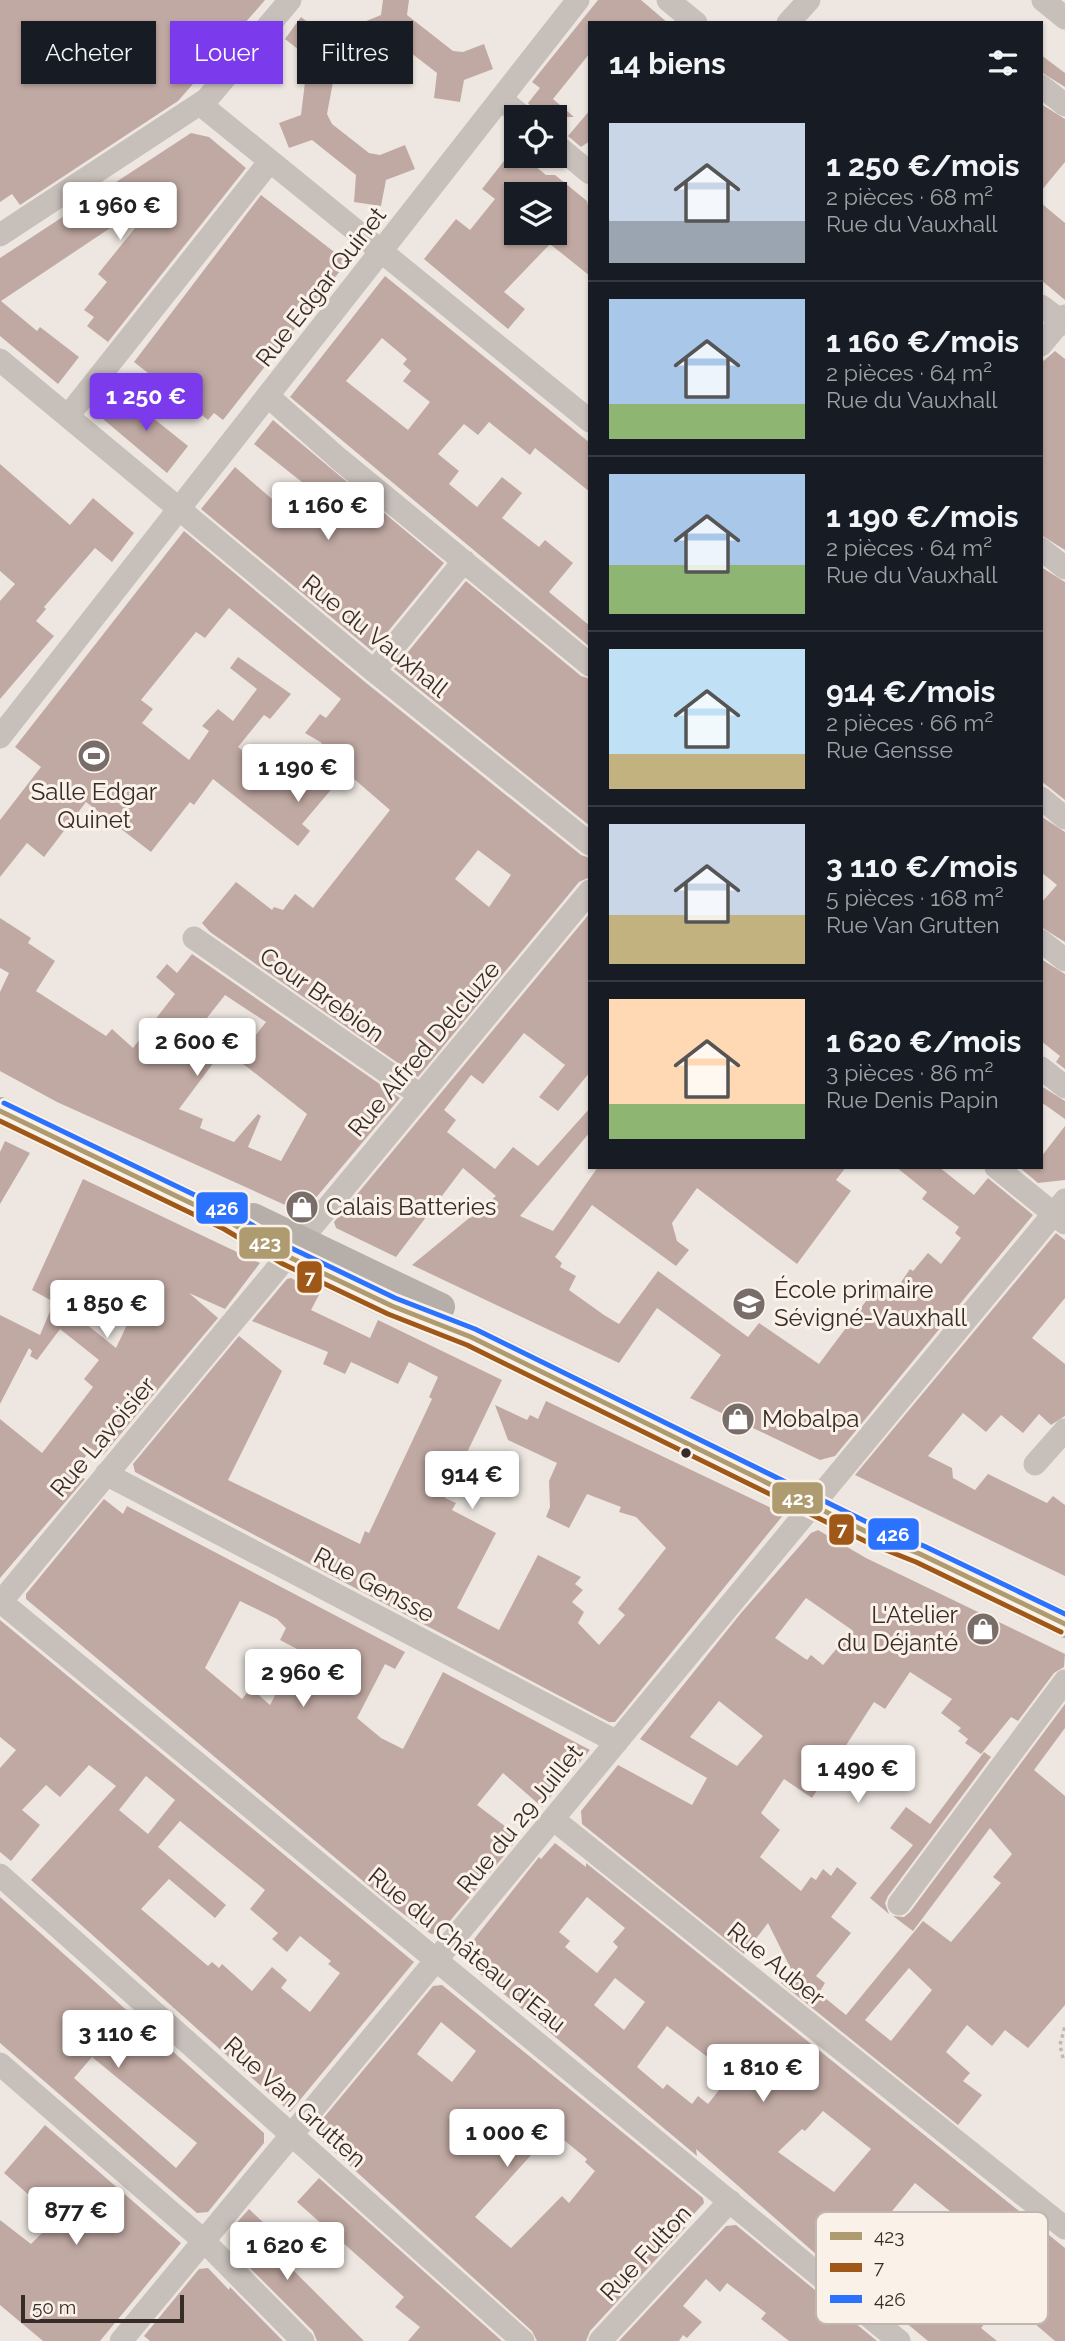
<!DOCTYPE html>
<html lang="fr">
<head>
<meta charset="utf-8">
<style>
	:root { --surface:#171b24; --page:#242831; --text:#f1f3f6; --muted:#9ea1a6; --line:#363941; --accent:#7c3aed }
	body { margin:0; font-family:Raleway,sans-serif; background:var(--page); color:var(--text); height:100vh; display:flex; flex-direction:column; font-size:26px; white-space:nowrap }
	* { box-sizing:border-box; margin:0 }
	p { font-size:23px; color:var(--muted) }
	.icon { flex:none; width:38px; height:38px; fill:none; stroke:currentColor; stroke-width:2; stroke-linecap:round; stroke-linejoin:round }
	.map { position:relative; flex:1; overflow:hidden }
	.panel { position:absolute; left:588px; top:21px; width:455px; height:1148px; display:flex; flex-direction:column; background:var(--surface); border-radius:0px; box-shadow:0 2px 5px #0004 }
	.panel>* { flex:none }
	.hud { position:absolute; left:21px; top:21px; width:462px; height:63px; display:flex; gap:14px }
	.controls { position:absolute; left:504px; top:105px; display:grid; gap:14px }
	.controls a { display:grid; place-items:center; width:63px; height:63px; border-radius:0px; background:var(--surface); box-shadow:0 2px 5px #0004; font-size:35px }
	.scale { position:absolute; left:21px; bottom:18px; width:163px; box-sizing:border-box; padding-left:7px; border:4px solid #382c28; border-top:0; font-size:19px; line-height:24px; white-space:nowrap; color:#382c28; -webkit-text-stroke:5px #faf1e9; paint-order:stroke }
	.price { position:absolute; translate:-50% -60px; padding:0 16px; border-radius:7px; background:#fff; color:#222; font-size:23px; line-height:46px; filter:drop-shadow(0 2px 4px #0008) }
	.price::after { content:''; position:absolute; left:50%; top:42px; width:21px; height:16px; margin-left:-10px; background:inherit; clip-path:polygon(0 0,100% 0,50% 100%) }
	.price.on { background:var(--accent); color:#fff }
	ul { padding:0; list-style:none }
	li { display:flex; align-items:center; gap:21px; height:175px; padding:0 21px }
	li+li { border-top:2px solid var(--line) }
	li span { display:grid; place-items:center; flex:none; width:196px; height:140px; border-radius:0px; color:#555 }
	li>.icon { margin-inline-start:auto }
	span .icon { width:84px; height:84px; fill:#fffc; stroke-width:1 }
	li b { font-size:30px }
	h2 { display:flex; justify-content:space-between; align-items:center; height:84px; padding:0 21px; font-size:30px }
	.tag { padding:0 24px; border-radius:0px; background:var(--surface); box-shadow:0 2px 5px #0004; font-size:24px; line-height:63px }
	.tag.on { background:var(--accent); color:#fff }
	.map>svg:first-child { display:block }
	.building { fill:#c1a9a3; fill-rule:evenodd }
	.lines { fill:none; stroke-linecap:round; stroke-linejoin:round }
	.path { stroke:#bfb7b3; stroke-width:3.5; stroke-dasharray:3.5 3.5; stroke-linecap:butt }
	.minor { stroke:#c7bfba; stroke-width:23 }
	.major { stroke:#b6aea9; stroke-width:28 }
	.bus-1-casing { stroke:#faf1e9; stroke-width:10 }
	.bus-2-casing { stroke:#faf1e9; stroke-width:10 }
	.bus-3-casing { stroke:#faf1e9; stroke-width:10 }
	.bus-1 { stroke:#af9b70; stroke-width:5 }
	.bus-2 { stroke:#9f5818; stroke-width:5 }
	.bus-3 { stroke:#2b73ff; stroke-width:5 }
	.bus-dot { fill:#382c28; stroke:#faf1e9; stroke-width:2.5 }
	.labels { text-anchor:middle; stroke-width:6; stroke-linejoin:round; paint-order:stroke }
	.street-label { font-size:24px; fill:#382c28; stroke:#faf1e9 }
	.poi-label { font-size:24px; fill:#382c28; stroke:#faf1e9; text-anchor:start }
	.key { fill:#faf1e9; stroke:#c0b6af; stroke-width:2 }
	.key-label { font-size:19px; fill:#382c28 }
	.line-badge { stroke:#faf1e9; stroke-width:2.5 }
	.badge-label { font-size:19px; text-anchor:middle; font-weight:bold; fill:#fff }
</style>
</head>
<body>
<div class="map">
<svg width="1065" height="2341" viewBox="0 0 1065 2341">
	<rect width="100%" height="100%" fill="#eee7e1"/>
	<!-- building -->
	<path class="building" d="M0 0H265L232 38 215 24 190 53 207 68 178 101 20 205 12 194 0 202Z
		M383 0H409L407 15 453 51 463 52 484 44 493 69 464 80 460 102 434 98 437 73 393 39 337 61 327 114 332 124 369 153 380 155 405 145 415 169 386 180 381 206 354 202 356 175 312 140 289 148 279 123 301 115 308 57 285 39 301 17 327 37 381 15Z
		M598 0H641L668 23H590V53L553 99 574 117H539L528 103 540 88 532 82Z
		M1041 55 1065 73V87L1041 72Z
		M1041 104 1065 119V162L1041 191Z
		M590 110V141L581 147 568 136Z
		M191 133 209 137 246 168 108 342 87 326 94 317 84 310 107 282 98 274 164 192 1 301 37 331 40 327 79 357 58 384 0 336V258Z
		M514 148 516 156H523L546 175H555L587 201 590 216V276L550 244 504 292 525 309 508 329 424 259 456 219 470 230 495 199 482 189ZM516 194H555V233H516Z
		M261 195 347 262 223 420 214 413 208 420 134 362Z
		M1041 203 1065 223V300L1041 280Z
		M385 276 590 443V492L535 448 530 455 489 422 478 435 464 424 438 454 459 471 449 484 477 507 502 477 522 493 502 518 539 547 545 540 573 563 549 592 590 626V647L290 397ZM382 338 407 359 403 364 411 371 403 381 430 402 408 430 346 381Z
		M1055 351 1065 359V550L1041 535V363Z
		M123 394 188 446 167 473 103 419Z
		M273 420 444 563 372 651 201 509 235 467 301 524 322 498 254 444Z
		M0 464 70 525 93 498 134 533 112 562 95 548 44 607 46 609 36 621 54 636 0 699V601L15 584 0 571Z
		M184 531 365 682 581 855 590 858V877L579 882 418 1077 210 932 202 923 236 882 272 910 274 907 283 910 295 894 313 908 390 810 346 772 302 824 310 831 298 846 213 779 194 805 190 802 151 852 86 802 44 857 27 843 0 877V820L41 767 15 747ZM229 608 341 699 326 718 320 714 305 733 322 743 284 782 238 747 264 715 270 719 291 694 238 657 230 668 257 689 233 721 218 709 202 726 209 731 189 760 142 723 153 709 141 700 196 632 205 638ZM478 850 511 875 489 907 455 879Z
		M1041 567 1065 582V800L1041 781Z
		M466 581 581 676 590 679V826L394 669Z
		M1042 817 1065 832V942L1041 927V903L1057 885 1041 872Z
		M590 913V1072L558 1111 539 1097 565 1065 524 1033 483 1084 471 1075 444 1110 456 1120 447 1132 495 1169 513 1147 538 1166 590 1108V1132L520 1216 553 1231 598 1167H846L836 1180 851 1191 797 1264 697 1188 672 1223 677 1241 689 1250 676 1266 592 1205 555 1257 562 1263 560 1267 576 1276 569 1290 604 1315 619 1324 658 1271 748 1337 759 1323 819 1364 875 1289 883 1295 887 1289 893 1294 910 1269 913 1271 928 1253 941 1264 961 1238 955 1233 959 1227 922 1199 927 1192 896 1167H939L974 1195 988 1178 1033 1215 835 1456 820 1460 690 1398 721 1355 657 1308 619 1363 412 1265 496 1196 463 1168 396 1257 336 1228 334 1222Z
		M0 918 31 938 28 943 55 961 36 991 106 1036 112 1029 133 1048 175 994 156 977 167 964 177 973 192 954 400 1098 303 1213 57 1102 0 1071V992L9 973 0 968ZM225 995 266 1022 237 1059 307 1114 281 1161 248 1147 261 1116 258 1114 234 1142 200 1128 203 1119 179 1109 229 1042 203 1023Z
		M1041 959 1065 974V1069L1056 1062 1060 1056 1041 1041Z
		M1041 1086 1065 1101V1119L1041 1102Z
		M1065 1126V1180L1038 1183 1019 1167H1041V1157Z
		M5 1141 30 1153 0 1204V1152Z
		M83 1179 260 1263 225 1309 189 1293 218 1318 103 1455 90 1448 76 1474 85 1479 0 1578V1419L42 1453 93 1387 84 1379 99 1360 60 1329 37 1360 30 1356 32 1351 29 1348 0 1404V1315L40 1335 54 1302 32 1290ZM90 1287 110 1293 134 1310 116 1348 75 1315Z
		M1056 1233 1065 1240V1298L1032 1338 1065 1364V1416L1051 1425 1039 1414 1023 1433 1001 1415 986 1432 963 1413 928 1456 952 1468 953 1478 975 1490 988 1474 1047 1503 1053 1496 1065 1505V1576L855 1475Z
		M291 1278 320 1293 311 1310 370 1338 378 1320 502 1380 445 1498 456 1503 452 1510 496 1533 457 1608 499 1630 538 1555 581 1577 575 1584 583 1590 572 1602 584 1612 578 1623 599 1645 625 1615 618 1609 666 1548 636 1517 619 1512 621 1507 587 1494 569 1528 546 1517 550 1507 549 1481 557 1463 508 1440 495 1405 527 1420 530 1415 538 1419 546 1401 784 1514 615 1722H609L135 1472 133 1464 239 1336 282 1371 228 1480 360 1544 365 1531 369 1533 432 1399 429 1397 438 1377 409 1362 398 1384 351 1362 345 1374 323 1364 328 1352 252 1321 287 1279Z
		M104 1499 123 1514 127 1506 405 1652 395 1669 385 1664 357 1718 381 1738 403 1749 443 1672 590 1750 542 1807 503 1773 477 1805 518 1836 517 1840 440 1933 431 1934 394 1907 26 1599V1594ZM240 1601 277 1619 286 1628 280 1640 299 1650 270 1705 251 1688 242 1699 205 1668Z
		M818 1530 866 1558 1065 1654 1064 1667 1054 1673 1018 1721 1011 1717 981 1754 965 1743 968 1739 958 1731 961 1728 941 1713 952 1699 910 1672 885 1709 874 1702 812 1798 784 1779 761 1813 780 1830 760 1857 801 1891 811 1877 816 1880 823 1869 831 1876 837 1867 857 1883 831 1917 851 1933 816 1976 825 1983 819 1993 846 2015 923 1921 951 1942 1001 1883 993 1877 1012 1854 990 1828 913 1931 893 1916 904 1917 910 1912 1065 1704V1728L1034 1770 1065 1796V2005L1028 2048 1005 2030 992 2046 967 2025 946 2052 970 2073 963 2081 982 2095 958 2125 781 1983 791 1969 768 1923 744 1954 582 1824 581 1811 618 1765 692 1805 707 1778 640 1739 741 1613 811 1533ZM806 1598 852 1630 823 1665 811 1655 807 1660 775 1638ZM719 1701 763 1736 737 1766 690 1737ZM909 1968 932 1990 891 2041 865 2020Z
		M0 1620 414 1962 290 2112 31 1880 116 1786 89 1765 60 1797 46 1785 22 1810 40 1825 11 1861 0 1852V1768L16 1750 0 1737ZM146 1776 175 1800 148 1834 119 1810ZM180 1821 265 1890 250 1909 278 1933 272 1939 287 1952 300 1936 331 1961 328 1964 340 1973 310 2012 281 1988 287 1980 272 1967 252 1991 222 1964 219 1968 212 1962 208 1966 141 1909 169 1879 215 1918 226 1905 158 1847Z
		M984 1752 991 1757 888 1896 885 1903 889 1914 870 1898 913 1845 890 1828 906 1807 930 1824Z
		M555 1843 586 1867V1863L1065 2248V2341H1055L1013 2305 1023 2292 989 2266 964 2296 990 2317 981 2328 997 2341H928L828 2258 825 2262 696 2149 697 2156 460 1957 539 1857 541 1859ZM587 1897 625 1928 613 1942 618 1947 597 1973 565 1947 570 1941 559 1932ZM615 1978 645 2002 624 2030 594 2005ZM667 2026 731 2075 708 2104 698 2096 692 2104 667 2084 663 2089 637 2067ZM823 2111 871 2149 834 2192 778 2152 802 2129 805 2131ZM915 2183 956 2216 913 2265 875 2232Z
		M0 1897 264 2133V2143L208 2212 197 2213 0 2043ZM92 2057 197 2143 176 2168 74 2078Z
		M442 1985 703 2198 704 2203 681 2228 686 2227 590 2331 586 2341H537L532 2331 317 2136 316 2127 433 1986ZM441 2022 476 2051 452 2082 417 2054ZM553 2131 587 2159 585 2162 595 2171 569 2203 562 2196 511 2248 475 2217Z
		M45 2125 181 2243 100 2341H43L0 2305V2220L31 2244 56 2219 4 2173Z
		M319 2178 502 2341H408L420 2327 395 2307 404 2297 297 2202Z
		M249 2209 268 2227 259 2236 364 2341H317L313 2331 231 2249 232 2228Z
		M736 2225 877 2341H789L761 2319 766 2313 727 2283 720 2292 706 2279 683 2306 702 2322 687 2338 683 2335 679 2341H619L726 2226Z
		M208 2268 229 2290 230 2287 283 2341H150L144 2336 199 2269Z"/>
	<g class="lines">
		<!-- path -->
		<path class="path" d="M1063 2058 1060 2045 1065 2026"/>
		<!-- minor -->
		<path class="minor" d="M668 0 696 23
			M1043 0 1065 18
			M788 23 809 0
			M1041 86 1065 105
			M502 100 523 117
			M200 104 590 421
			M555 144 590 173
			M0 235 207 99 290 0
			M1041 306 1065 324
			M1041 345 1065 316
			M0 360 374 671 590 844
			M269 397 339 459 590 665
			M68 416 270 161
			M1041 549 1065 568
			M374 671 464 561
			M0 737 578 0
			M1041 798 1065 818
			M194 938 420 1095
			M1041 941 1065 960
			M1041 1068 1065 1087
			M996 1167 1065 1223
			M1035 1464 1065 1430
			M106 1474 617 1742
			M0 1601 899 2341
			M0 1603 590 891
			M553 1819 1065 2228
			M0 1875 523 2341
			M899 1904 1065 1681
			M0 2064 204 2241 303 2341
			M121 2341 1065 1200
			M600 2341 730 2201"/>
		<!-- major -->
		<path class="major" d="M0 1111 228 1221 287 1256 392 1306 471 1337 877 1537 920 1554 1065 1624
			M253 1217 441 1307"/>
		<defs>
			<path id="bus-1" d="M0 1111 228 1221 287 1256 392 1306 471 1337 877 1537 920 1554 1065 1624"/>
			<path id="bus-2" d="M0 1121 224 1229 283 1264 388 1314 467 1345 873 1545 916 1562 1061 1632"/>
			<path id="bus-3" d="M4 1103 232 1213 291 1248 395 1298 475 1329 881 1529 924 1546 1065 1614"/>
		</defs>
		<!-- bus-1 casing -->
		<use href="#bus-1" class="bus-1-casing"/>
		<!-- bus-2 casing -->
		<use href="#bus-2" class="bus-2-casing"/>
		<!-- bus-3 casing -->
		<use href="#bus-3" class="bus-3-casing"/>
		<!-- bus-1 -->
		<use href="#bus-1" class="bus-1"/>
		<!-- bus-2 -->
		<use href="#bus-2" class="bus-2"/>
		<!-- bus-3 -->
		<use href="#bus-3" class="bus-3"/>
	</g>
	<!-- icons -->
	<defs>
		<symbol id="stadium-disc" viewBox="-11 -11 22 22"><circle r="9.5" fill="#786d69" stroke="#faf1e9"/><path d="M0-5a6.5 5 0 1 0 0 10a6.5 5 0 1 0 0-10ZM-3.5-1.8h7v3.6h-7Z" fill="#fff"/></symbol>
		<symbol id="shop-disc" viewBox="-11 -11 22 22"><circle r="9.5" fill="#786d69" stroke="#faf1e9"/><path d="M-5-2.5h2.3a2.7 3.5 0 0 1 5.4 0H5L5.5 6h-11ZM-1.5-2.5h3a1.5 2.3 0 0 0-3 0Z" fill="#fff"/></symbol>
		<symbol id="school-disc" viewBox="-11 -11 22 22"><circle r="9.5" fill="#786d69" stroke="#faf1e9"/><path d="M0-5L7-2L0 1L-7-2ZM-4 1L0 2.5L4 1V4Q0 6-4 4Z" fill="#fff"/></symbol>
	</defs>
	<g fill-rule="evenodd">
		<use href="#stadium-disc" x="75" y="737" width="38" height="38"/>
		<use href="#shop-disc" x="283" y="1188" width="38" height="38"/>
		<use href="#school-disc" x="730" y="1285" width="38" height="38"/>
		<use href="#shop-disc" x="719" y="1400" width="38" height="38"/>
		<use href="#shop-disc" x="964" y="1610" width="38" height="38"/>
	</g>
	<!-- markers -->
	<circle class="bus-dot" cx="686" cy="1453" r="6"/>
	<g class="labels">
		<!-- street labels -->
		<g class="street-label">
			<text transform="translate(321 287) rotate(-52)" y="8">Rue Edgar Quinet</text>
			<text transform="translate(375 636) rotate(39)" y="8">Rue du Vauxhall</text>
			<text transform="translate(322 995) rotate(35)" y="8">Cour Brebion</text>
			<text transform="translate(424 1049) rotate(-50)" y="8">Rue Alfred Delcluze</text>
			<text transform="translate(103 1437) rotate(-50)" y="8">Rue Lavoisier</text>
			<text transform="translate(374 1585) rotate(28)" y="8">Rue Gensse</text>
			<text transform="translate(520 1819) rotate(-51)" y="8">Rue du 29 Juillet</text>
			<text transform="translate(467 1950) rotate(39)" y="8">Rue du Château d'Eau</text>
			<text transform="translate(776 1964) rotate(39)" y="8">Rue Auber</text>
			<text transform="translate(295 2102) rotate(42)" y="8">Rue Van Grutten</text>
			<text transform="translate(646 2253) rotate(-47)" y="8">Rue Fulton</text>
		</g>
		<!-- poi labels -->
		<g class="poi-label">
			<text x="94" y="800" text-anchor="middle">Salle Edgar<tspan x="94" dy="28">Quinet</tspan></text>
			<text x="326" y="1215">Calais Batteries</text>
			<text x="774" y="1298">École primaire<tspan x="774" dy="28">Sévigné-Vauxhall</tspan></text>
			<text x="762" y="1427">Mobalpa</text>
			<text x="958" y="1623" text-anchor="end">L'Atelier<tspan x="958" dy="28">du Déjanté</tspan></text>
		</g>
	</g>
	<!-- legend -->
	<rect x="816" y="2212" width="232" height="112" rx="10" class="key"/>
	<rect x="830" y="2232" width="32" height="8" fill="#af9b70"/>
	<rect x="830" y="2263" width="32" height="9" fill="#9f5818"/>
	<rect x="830" y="2295" width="32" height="8" fill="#2b73ff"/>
	<g class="key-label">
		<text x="874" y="2243">423</text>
		<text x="874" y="2274">7</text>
		<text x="874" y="2306">426</text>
	</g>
	<g class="line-badge">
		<rect x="195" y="1191" width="54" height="34" rx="7" fill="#2b73ff"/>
		<rect x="238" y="1226" width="53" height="34" rx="7" fill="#af9b70"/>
		<rect x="296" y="1260" width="27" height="34" rx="7" fill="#9f5818"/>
		<rect x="771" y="1481" width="53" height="34" rx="7" fill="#af9b70"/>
		<rect x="828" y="1513" width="27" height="33" rx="7" fill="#9f5818"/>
		<rect x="867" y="1517" width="53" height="34" rx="7" fill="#2b73ff"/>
	</g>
	<g class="badge-label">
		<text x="222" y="1215">426</text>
		<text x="265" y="1249">423</text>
		<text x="310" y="1284">7</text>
		<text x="798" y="1505">423</text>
		<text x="842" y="1536">7</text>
		<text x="893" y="1541">426</text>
	</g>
</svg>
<div class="controls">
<a><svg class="icon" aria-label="locate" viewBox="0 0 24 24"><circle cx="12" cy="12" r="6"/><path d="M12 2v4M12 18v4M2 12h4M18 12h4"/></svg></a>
<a><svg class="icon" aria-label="layers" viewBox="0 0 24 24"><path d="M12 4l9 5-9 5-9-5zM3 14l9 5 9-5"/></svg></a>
</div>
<div class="scale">50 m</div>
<b class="price" style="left:120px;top:242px">1 960 €</b>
<b class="price on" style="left:146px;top:433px">1 250 €</b>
<b class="price" style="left:328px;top:542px">1 160 €</b>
<b class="price" style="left:298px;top:804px">1 190 €</b>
<b class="price" style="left:197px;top:1078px">2 600 €</b>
<b class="price" style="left:107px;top:1340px">1 850 €</b>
<b class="price" style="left:472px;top:1511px">914 €</b>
<b class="price" style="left:303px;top:1709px">2 960 €</b>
<b class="price" style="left:858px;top:1805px">1 490 €</b>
<b class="price" style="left:118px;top:2070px">3 110 €</b>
<b class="price" style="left:763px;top:2104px">1 810 €</b>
<b class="price" style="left:507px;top:2169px">1 000 €</b>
<b class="price" style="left:76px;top:2247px">877 €</b>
<b class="price" style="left:287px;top:2282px">1 620 €</b>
<div class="hud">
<a class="tag">Acheter</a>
<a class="tag on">Louer</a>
<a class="tag">Filtres</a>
</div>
<section class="panel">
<h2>14 biens<svg class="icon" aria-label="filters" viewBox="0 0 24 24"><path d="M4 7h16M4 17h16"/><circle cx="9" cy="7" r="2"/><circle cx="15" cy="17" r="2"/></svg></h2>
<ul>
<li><span style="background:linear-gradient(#c9d6e8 70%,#9aa5b1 0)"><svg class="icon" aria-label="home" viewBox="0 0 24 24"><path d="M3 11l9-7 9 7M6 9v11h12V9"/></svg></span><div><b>1 250 €/mois</b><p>2 pièces · 68 m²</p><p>Rue du Vauxhall</p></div></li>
<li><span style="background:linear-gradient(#a9c7e8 75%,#8fb573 0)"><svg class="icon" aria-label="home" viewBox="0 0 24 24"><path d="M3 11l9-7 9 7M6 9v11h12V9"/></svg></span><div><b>1 160 €/mois</b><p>2 pièces · 64 m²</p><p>Rue du Vauxhall</p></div></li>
<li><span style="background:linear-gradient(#a9c7e8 65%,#8fb573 0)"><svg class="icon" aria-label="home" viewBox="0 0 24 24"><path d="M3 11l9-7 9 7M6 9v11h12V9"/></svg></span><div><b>1 190 €/mois</b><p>2 pièces · 64 m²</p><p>Rue du Vauxhall</p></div></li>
<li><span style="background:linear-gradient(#bfe0f5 75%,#c2b280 0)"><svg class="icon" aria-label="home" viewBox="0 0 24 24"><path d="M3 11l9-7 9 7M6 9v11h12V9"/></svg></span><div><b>914 €/mois</b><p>2 pièces · 66 m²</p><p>Rue Gensse</p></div></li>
<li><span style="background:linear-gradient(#c9d6e8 65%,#c2b280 0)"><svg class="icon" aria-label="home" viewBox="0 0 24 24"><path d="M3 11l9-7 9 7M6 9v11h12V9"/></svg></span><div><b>3 110 €/mois</b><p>5 pièces · 168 m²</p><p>Rue Van Grutten</p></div></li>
<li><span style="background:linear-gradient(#ffd9b3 75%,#8fb573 0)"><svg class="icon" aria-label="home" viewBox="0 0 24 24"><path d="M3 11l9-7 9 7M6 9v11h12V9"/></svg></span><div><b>1 620 €/mois</b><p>3 pièces · 86 m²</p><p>Rue Denis Papin</p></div></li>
</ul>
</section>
</div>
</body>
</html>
